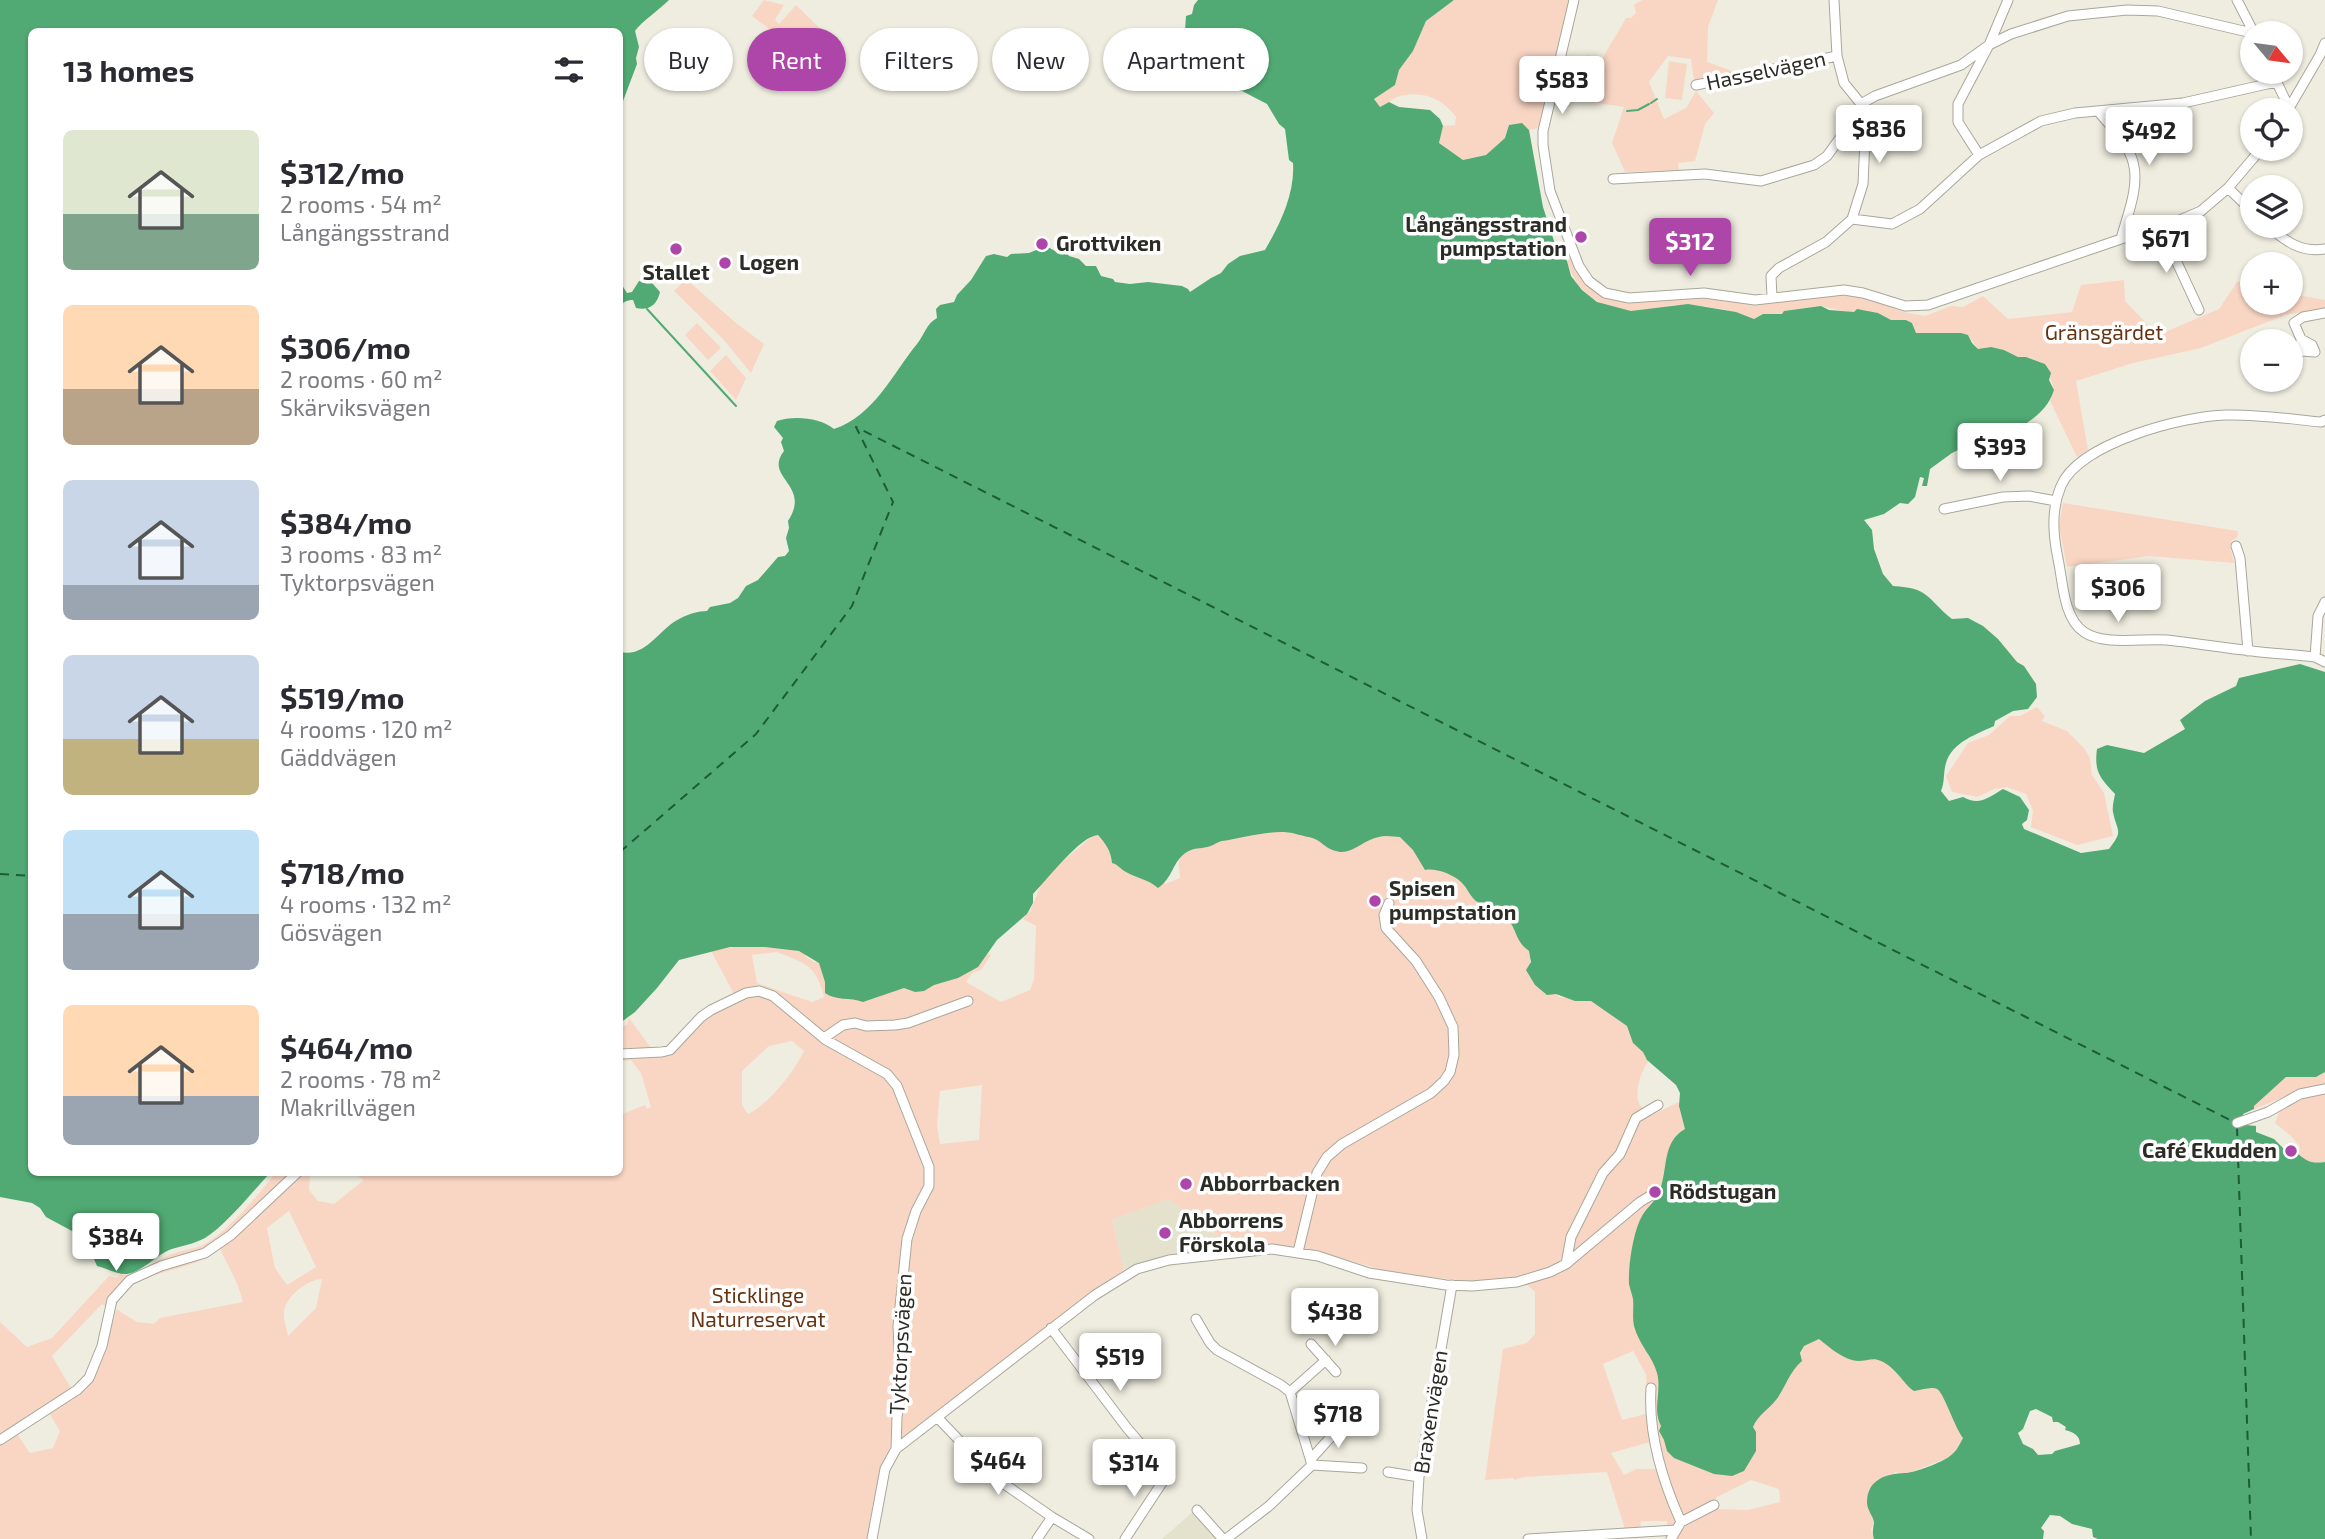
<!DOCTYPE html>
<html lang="en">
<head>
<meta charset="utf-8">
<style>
	:root { --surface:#fff; --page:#f2f2f3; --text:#2b2b33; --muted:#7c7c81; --accent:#ae45a8 }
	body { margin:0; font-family:"Exo 2",sans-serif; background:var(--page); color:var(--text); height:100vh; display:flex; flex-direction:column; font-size:26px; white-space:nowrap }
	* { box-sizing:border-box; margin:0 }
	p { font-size:23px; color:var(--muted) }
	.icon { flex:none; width:38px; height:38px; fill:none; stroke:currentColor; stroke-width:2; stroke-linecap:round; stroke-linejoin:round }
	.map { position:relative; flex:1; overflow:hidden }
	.panel { position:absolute; left:28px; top:28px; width:595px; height:1148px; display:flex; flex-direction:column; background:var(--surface); border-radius:10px; box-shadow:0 2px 5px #0004 }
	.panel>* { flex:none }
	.guide { position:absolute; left:644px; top:28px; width:665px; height:63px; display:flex; gap:14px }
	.needle { width:46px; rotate:119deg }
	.tools { position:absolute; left:2240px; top:21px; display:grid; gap:14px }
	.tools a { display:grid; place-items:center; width:63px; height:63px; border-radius:50%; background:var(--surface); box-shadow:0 2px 5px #0004; font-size:35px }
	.price { position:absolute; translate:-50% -60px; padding:0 16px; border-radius:7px; background:#fff; color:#222; font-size:23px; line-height:46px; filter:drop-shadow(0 2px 4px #0008) }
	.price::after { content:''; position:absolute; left:50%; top:42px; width:21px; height:16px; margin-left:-10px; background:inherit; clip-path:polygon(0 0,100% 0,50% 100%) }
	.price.active { background:var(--accent); color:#fff }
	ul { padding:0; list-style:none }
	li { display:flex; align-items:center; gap:21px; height:175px; padding:0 35px }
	li span { display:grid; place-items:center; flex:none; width:196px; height:140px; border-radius:10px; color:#555 }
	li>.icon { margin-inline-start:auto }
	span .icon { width:84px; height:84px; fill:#fffc; stroke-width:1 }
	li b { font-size:30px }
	h2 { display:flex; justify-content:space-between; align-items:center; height:84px; padding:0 35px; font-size:30px }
	.tag { padding:0 24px; border-radius:32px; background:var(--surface); box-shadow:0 2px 5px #0004; font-size:24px; line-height:63px }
	.tag.active { background:var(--accent); color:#fff }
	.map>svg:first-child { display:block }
	.built { fill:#e4e1cc }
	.green { fill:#f9d6c4; fill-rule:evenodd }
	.water { fill:#51aa73; fill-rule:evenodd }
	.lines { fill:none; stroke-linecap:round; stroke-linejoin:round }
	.stream { stroke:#51aa73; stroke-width:2 }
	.ferry { stroke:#1c5c37; stroke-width:2; stroke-dasharray:9 7; stroke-linecap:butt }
	.minor-casing { stroke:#a8a79a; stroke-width:11 }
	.minor { stroke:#fff; stroke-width:9 }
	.poi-dot { fill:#ae45a8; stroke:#fff; stroke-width:2.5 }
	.labels { text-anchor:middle; stroke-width:7; stroke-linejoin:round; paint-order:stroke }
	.street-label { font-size:21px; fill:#2c2c26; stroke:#fff }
	.poi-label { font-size:21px; font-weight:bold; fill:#2c2c26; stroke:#fff; text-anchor:start }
	.park-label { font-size:21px; fill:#673210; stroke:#fff }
</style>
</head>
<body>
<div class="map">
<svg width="2325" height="1539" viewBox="0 0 2325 1539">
	<rect width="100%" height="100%" fill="#efeddf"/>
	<!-- built -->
	<path class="built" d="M1169 1199 1232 1247 1169 1255 1124 1270 1112 1220Z
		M1194 1511 1217 1539H1162Z"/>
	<!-- green -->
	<path class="green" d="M764 0 784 5 775 20 779 24 796 5 847 55 811 80 767 39 773 32 752 16Z
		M1454 0H1572L1543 124 1538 128 1529 130 1521 123 1486 155 1463 160 1439 143 1443 126 1455 125 1456 117C1443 99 1423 90 1400 96 1393 98 1386 104 1380 107L1374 99 1395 85 1399 70 1413 51 1426 21Z
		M1642 0H1718L1708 27 1707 62 1735 72 1694 80 1691 59 1668 56 1649 82 1664 119 1686 108 1696 91 1714 113 1705 124 1695 161 1678 163 1679 170 1625 172 1612 143 1624 107 1557 97 1560 81 1580 84 1587 55 1602 60C1609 45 1618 33 1626 18H1631L1636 13 1634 5Z
		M1669 61 1687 64 1682 100 1665 98Z
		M1572 258 1611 298 1714 297 1759 304 1844 293 1859 295 1903 312 1925 316 1951 306 1963 307 1983 296 2008 319 2072 312 2081 285 2124 280 2125 301 2158 335 2219 309 2237 282H2252V303H2291V294L2325 300V309L2285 315 2201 348 2133 363 2076 381 2088 450 2077 457 2050 401 2053 385 2045 364 2026 357H2018L2004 350 1991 347 1978 349 1968 335 1953 333H1916L1912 323 1906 320H1891L1878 313 1847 312 1821 306 1785 311 1782 314H1763L1754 319C1746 318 1740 313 1733 312 1720 308 1704 306 1690 305 1671 303 1650 312 1631 311 1600 310 1575 290 1567 261Z
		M686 279 736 323 764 344 751 373 723 339 674 291Z
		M697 323 721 348 708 360 685 335Z
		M726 355 746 378 736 400 710 371Z
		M2063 503 2238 531 2237 538 2232 540 2230 546 2234 563 2149 556 2067 567 2059 526Z
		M2037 707 2045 716 2042 721 2067 731 2084 748 2090 758 2092 775 2104 793 2113 836 2077 845 2031 827 2033 811 2026 794 2007 787 1994 789 1978 797 1952 792 1946 776 1968 743 1989 735 2010 716H2020Z
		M1287 829 1363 843 1376 837H1381L1383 834 1405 836 1433 868H1445L1493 909 1505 913 1530 950V972L1553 994H1557L1558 997 1595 1001 1628 1024 1651 1059C1642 1067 1634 1091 1639 1103 1641 1108 1647 1112 1652 1115L1685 1099 1687 1127 1654 1362 1660 1380 1657 1418 1661 1426 1660 1433 1664 1440 1693 1465 1726 1475 1760 1414 1772 1404 1779 1396 1795 1367 1804 1346 1819 1339 1882 1356 1940 1383 1966 1437 1950 1457 1906 1474 1895 1472 1871 1514 1874 1522 1871 1530 1874 1539H1668L1667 1521H1641L1640 1529H1625L1607 1472 1524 1477 1514 1480 1513 1478 1485 1480 1503 1349 1527 1343 1535 1334V1292L1522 1280 1462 1282 1458 1280 1393 1273 1317 1251 1276 1245 1218 1248 1217 1235 1169 1199 1112 1220 1124 1270 1089 1293 891 1447C876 1477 872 1506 868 1539H0V1322L27 1347 52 1338 109 1276 117 1278 122 1272 124 1275C141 1273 152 1263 167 1256 179 1250 192 1250 203 1245 226 1233 260 1194 275 1173H312L310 1175 309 1190 318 1201 334 1204 364 1180 353 1173 620 1172V1115L645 1105 647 1109 651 1107 641 1073 631 1060 620 1061V1027L627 1025 629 1018 651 1048 670 1046 735 996 710 949 727 946 731 948 736 944 799 948 806 954 805 956 814 962H822L832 984 989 954 991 955 981 970 973 972 966 982 1001 1002 1030 990 1034 979 1036 926 1023 919 1030 911 1045 876 1090 838 1094 830 1165 884 1180 878C1180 873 1178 867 1179 862 1183 838 1266 833 1287 829ZM777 952C806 964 816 965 824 997L812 1002 757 983 752 955ZM792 1041 804 1051C793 1073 770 1103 748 1114L742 1105V1071L769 1046ZM982 1085 979 1140 940 1144 937 1125 940 1091ZM289 1211 316 1267 287 1285 275 1268 267 1228ZM219 1246C227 1265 238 1281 243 1302L160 1318 154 1324 137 1322 116 1309 114 1319H111C125 1272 159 1277 197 1262 205 1258 212 1251 219 1246ZM322 1279 316 1308 288 1336C287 1329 283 1319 284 1312 286 1296 307 1280 322 1279ZM102 1304 107 1307C100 1337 97 1369 71 1388L52 1356ZM1633 1351 1646 1374 1648 1419 1646 1414 1622 1420 1603 1364ZM48 1411 60 1431 53 1448 30 1453 15 1431ZM1650 1442 1658 1469H1636L1624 1475 1611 1453ZM1751 1480 1779 1489 1780 1502 1748 1510 1718 1509 1715 1501 1717 1497Z
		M2325 1072V1085L2309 1087 2254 1109V1106L2286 1077H2316Z
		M2325 1094V1162C2312 1164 2306 1161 2296 1152L2300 1147 2291 1136 2275 1123 2280 1109 2305 1098Z"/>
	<!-- water -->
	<path class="water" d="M0 0H669C658 11 642 21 635 31L639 47 636 58 637 64 620 109V32H32V1172L270 1173C253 1191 226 1225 205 1238 194 1244 181 1246 169 1250 157 1255 140 1273 127 1274 117 1275 107 1268 97 1266L81 1229 72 1231 46 1217 40 1208 32 1203 0 1197Z
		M1198 0H1454L1426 21 1413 51 1399 70 1395 85 1374 99 1380 107 1389 102 1399 107 1430 110 1440 119 1443 126 1439 143 1463 160 1486 155 1505 138 1509 125 1522 123 1529 130 1543 207 1554 241 1567 261 1571 276 1582 290 1597 302 1631 311 1688 304 1736 312 1754 319 1763 314H1782L1784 311 1821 306 1829 310 1854 312 1857 309 1878 313 1891 320H1906L1912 323 1916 333H1961L1968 335 1972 343 1978 349 1991 347 2004 350 2018 357H2026L2045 364 2051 373 2049 380 2054 390C2044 421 2013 428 1990 447 1981 445 1972 450 1964 447L1952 453 1930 469 1927 486H1922L1924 478 1920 477 1915 497 1908 504 1900 503 1884 514 1864 520 1872 530 1874 549 1883 574 1893 586C1930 588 1926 598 1952 619L1968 618 1983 626 1998 639 2017 662 2024 666 2036 684 2037 697 2028 709 2013 711 1995 721 1994 726C1977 734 1952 742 1946 763 1943 773 1945 782 1941 791L1949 801 1963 797C1979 806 1988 798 2003 789L2020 797 2029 810 2027 820 2022 824 2024 829 2081 853 2109 849C2124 830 2117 832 2113 812 2112 807 2114 800 2115 794 2100 778 2094 772 2097 749L2107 745 2144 753 2185 729 2180 720 2205 701 2236 686 2239 678 2300 664 2325 672V1072L2316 1077H2286L2254 1106V1109L2243 1114 2246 1125 2256 1126V1132L2274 1139 2291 1156 2296 1152C2306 1161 2311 1164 2325 1162V1539H2098L2093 1537 2092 1529 2072 1524 2060 1516 2050 1515 2041 1528 2044 1531 2043 1539H1874C1872 1532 1873 1530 1874 1523 1874 1517 1867 1510 1867 1503 1867 1479 1886 1474 1905 1473 1914 1473 1943 1462 1950 1456 1956 1452 1960 1444 1963 1438 1955 1428 1943 1391 1937 1389 1931 1386 1921 1390 1914 1391 1902 1383 1898 1369 1881 1361 1873 1357 1867 1361 1858 1361 1844 1360 1830 1348 1819 1339L1804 1346 1800 1353 1802 1361C1789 1372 1786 1387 1776 1400 1768 1410 1758 1415 1753 1427L1756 1432V1451L1744 1471 1732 1476 1714 1474 1674 1458 1667 1451 1664 1440 1659 1431 1661 1426C1652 1410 1662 1391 1657 1373 1653 1357 1639 1345 1634 1326 1632 1317 1634 1308 1633 1299 1632 1294 1630 1289 1629 1284 1628 1266 1633 1232 1642 1216 1647 1207 1657 1200 1660 1190 1668 1168 1662 1142 1685 1129L1679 1106 1680 1093 1676 1085 1647 1060 1643 1052 1633 1043 1627 1026 1591 1001H1575L1556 994 1547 995 1535 985 1526 970 1531 962 1529 951C1515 941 1518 932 1508 919 1501 910 1489 907 1479 903 1470 898 1468 888 1461 882 1452 874 1436 868 1425 870L1413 850 1400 837C1394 837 1386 835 1379 837 1365 839 1354 853 1340 852 1328 850 1325 845 1317 840 1312 837 1302 836 1296 834 1274 828 1244 838 1222 841 1217 842 1213 846 1207 847 1200 849 1195 847 1187 852 1172 861 1174 877 1158 888 1146 878 1138 879 1126 872 1120 869 1119 865 1112 863 1111 851 1106 844 1098 835 1080 836 1047 880 1033 894V903L1027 914 997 940 978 967 958 978 934 985 924 991 915 992 904 988 863 1002C850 997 836 1001 825 993V982L819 963 799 951 765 947H730L679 960 657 988 635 1012 620 1023V652C647 658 659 628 681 618 689 614 698 611 707 611L710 607 730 603 738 598 746 586 758 580 778 557 785 556 789 551 786 538 789 528 788 521C812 484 763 478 784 451L781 442 783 438 774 427 777 421C794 415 821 418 834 429 874 416 893 373 917 344 925 334 926 324 937 318L936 309 940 305 954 302 957 295 971 280 986 256 994 254 1007 257 1011 254 1029 253 1046 246 1055 251 1066 252 1069 256 1079 259 1086 266H1096L1101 276 1113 279 1115 282 1130 284 1148 282 1182 286 1188 289 1190 292 1211 278 1221 273 1228 264 1240 256 1265 250C1280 224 1295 194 1293 163L1289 160 1285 129 1279 124 1267 104 1242 91 1225 87 1212 73 1205 75 1183 58 1186 16 1192 14 1194 5ZM2036 1409 2052 1417 2053 1422H2058L2066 1427 2065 1430C2073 1432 2080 1435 2080 1444L2055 1451 2052 1454 2038 1455 2033 1449 2023 1444 2018 1433 2023 1429 2030 1411Z
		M647 280 653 284 660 292C657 305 649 311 636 308L633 300C627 300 622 302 620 308V282L627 293 632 292 639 281Z"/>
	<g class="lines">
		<!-- stream -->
		<path class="stream" d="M1651 103 1657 99
			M1627 111 1638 110 1649 104
			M647 309 736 406"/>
		<!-- ferry -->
		<path class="ferry" d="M620 852 756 734 852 606 893 502 856 427 2232 1121
			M0 874 32 876
			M2237 1127 2251 1539"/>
		<defs>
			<path id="minor" d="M1574 0 1543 131V145L1550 191 1579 266 1589 281 1605 293 1629 298 1704 293 1755 300 1844 290 1863 293 1905 306 1928 305 2121 239 2161 228 2201 211 2228 188 2261 149
				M2237 0 2254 33
				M2272 72 2289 108
				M1696 85 1837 56
				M2288 110 2320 55 2325 43
				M2098 111C2110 126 2128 143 2133 162 2140 186 2127 216 2121 239
				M1979 155 1958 122V104L1989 45 2008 0
				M1613 179 1705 174 1761 181 1814 165 1827 156 1851 123 1861 104 1875 96 1961 65 1989 45 2011 34 2068 16 2127 10 2158 11 2252 33
				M2228 188 2252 211
				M1852 219 1892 224 1920 209 1979 155 2041 121 2075 113 2183 103 2276 82
				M2268 226C2285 241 2301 253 2325 249
				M2161 228 2199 310
				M1772 297 1771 276 1779 268 1826 242 1852 219 1863 184 1866 116 1861 104 1844 83 1837 56 1834 0
				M2301 339 2312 345 2315 352 2301 351V339L2294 323 2303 317 2325 313
				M2325 420 2321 422C2290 419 2257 414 2226 415 2183 416 2079 443 2061 486 2051 510 2053 534 2058 559 2063 581 2063 618 2084 632 2104 646 2143 638 2167 640 2196 643 2223 648 2252 651 2273 654 2294 654 2315 657L2325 662
				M1944 509 2003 497 2029 496 2056 501
				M2236 546 2240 558 2248 651
				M2315 657 2318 616 2325 602
				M824 1038 843 1025 855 1023 866 1026 895 1025 908 1023 968 1001
				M620 1054 662 1052 670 1050 701 1017 711 1010 746 993 759 991 773 996 826 1040 887 1074 897 1086 929 1167V1186L916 1211 907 1239 898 1326 901 1392 897 1417 896 1449
				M2237 1123 2268 1112 2300 1094 2325 1089
				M1298 1252 1317 1173 1327 1157 1342 1144 1431 1093 1444 1081 1450 1072 1454 1055 1453 1027 1439 997 1416 961 1386 928 1384 915 1389 903
				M1566 1264 1571 1237 1603 1173 1620 1154 1636 1118 1658 1105
				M1196 1319 1210 1343 1217 1350 1281 1385 1290 1392 1312 1465 1269 1506 1226 1539
				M1051 1328 1127 1428 1167 1475 1125 1539
				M1311 1344 1336 1372
				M1651 1388C1648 1435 1662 1480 1681 1522
				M1290 1392 1326 1360
				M938 1418 994 1477 1052 1517 1089 1539
				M0 1440 77 1390 89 1378 102 1346 112 1300 130 1280 161 1266 205 1253 231 1235 298 1172
				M1311 1459 1347 1419
				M1312 1465 1362 1468
				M1388 1472 1419 1477
				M1197 1510 1223 1539
				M872 1539 885 1469 896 1449 1095 1295 1137 1269 1169 1260 1272 1249 1318 1256 1369 1273 1446 1285 1472 1286 1517 1282 1550 1272 1566 1264 1640 1202 1650 1196
				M1037 1539 1052 1517
				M1422 1539 1417 1510 1419 1477 1452 1285
				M1528 1539 1676 1530
				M1671 1539 1681 1522 1714 1505"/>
		</defs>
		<!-- minor casing -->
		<use href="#minor" class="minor-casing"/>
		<!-- minor -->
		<use href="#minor" class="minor"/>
	</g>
	<!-- markers -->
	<g class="poi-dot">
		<circle cx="1581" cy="237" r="7"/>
		<circle cx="1042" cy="244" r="7"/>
		<circle cx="676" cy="249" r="7"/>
		<circle cx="725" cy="263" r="7"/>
		<circle cx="1375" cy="901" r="7"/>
		<circle cx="2291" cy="1151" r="7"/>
		<circle cx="1186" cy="1184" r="7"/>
		<circle cx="1655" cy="1192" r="7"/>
		<circle cx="1165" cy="1233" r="7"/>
	</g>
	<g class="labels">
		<!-- street labels -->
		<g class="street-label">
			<text transform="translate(1766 71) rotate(-12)" y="7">Hasselvägen</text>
			<text transform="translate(901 1344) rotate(-87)" y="7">Tyktorpsvägen</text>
			<text transform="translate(1431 1412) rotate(-81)" y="7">Braxenvägen</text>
		</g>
		<!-- poi labels -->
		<g class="poi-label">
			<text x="1567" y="232" text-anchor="end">Långängsstrand<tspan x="1567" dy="24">pumpstation</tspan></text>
			<text x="1056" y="251">Grottviken</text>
			<text x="739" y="270">Logen</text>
			<text x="676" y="280" text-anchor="middle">Stallet</text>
			<text x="1389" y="896">Spisen<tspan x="1389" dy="24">pumpstation</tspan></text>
			<text x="2277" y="1158" text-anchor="end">Café Ekudden</text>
			<text x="1200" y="1191">Abborrbacken</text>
			<text x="1669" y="1199">Rödstugan</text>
			<text x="1179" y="1228">Abborrens<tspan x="1179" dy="24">Förskola</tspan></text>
		</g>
		<!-- park labels -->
		<g class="park-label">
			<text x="2104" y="340">Gränsgärdet</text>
			<text x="758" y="1303">Sticklinge<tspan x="758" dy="24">Naturreservat</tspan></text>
		</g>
	</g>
</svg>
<div class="tools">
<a><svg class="needle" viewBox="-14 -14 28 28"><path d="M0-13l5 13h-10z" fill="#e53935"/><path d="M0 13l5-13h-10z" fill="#7c7c81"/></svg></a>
<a><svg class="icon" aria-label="locate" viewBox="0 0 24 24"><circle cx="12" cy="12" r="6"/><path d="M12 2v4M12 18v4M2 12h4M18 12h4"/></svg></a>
<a><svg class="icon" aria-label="layers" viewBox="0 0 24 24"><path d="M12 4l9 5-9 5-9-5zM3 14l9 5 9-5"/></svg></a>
<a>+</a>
<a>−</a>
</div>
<b class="price" style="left:1562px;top:116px">$583</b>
<b class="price" style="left:1879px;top:165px">$836</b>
<b class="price" style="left:2149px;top:167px">$492</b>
<b class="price" style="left:2166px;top:275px">$671</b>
<b class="price active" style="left:1690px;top:278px">$312</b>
<b class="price" style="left:2000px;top:483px">$393</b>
<b class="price" style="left:2118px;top:624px">$306</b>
<b class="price" style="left:116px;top:1273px">$384</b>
<b class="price" style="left:1335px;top:1348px">$438</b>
<b class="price" style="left:1120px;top:1393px">$519</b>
<b class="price" style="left:1338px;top:1450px">$718</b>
<b class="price" style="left:998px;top:1497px">$464</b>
<b class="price" style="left:1134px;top:1499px">$314</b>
<div class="guide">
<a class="tag">Buy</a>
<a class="tag active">Rent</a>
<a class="tag">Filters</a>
<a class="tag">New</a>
<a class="tag">Apartment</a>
</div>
<section class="panel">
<h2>13 homes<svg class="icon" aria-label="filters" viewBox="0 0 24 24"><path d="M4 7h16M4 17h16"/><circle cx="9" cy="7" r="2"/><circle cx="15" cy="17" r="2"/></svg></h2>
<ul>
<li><span style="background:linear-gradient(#dfe7d0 60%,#7fa58c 0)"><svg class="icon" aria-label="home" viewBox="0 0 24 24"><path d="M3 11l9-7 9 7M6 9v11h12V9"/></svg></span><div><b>$312/mo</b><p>2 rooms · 54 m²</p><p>Långängsstrand</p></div></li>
<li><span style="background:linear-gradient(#ffd9b3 60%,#b9a48a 0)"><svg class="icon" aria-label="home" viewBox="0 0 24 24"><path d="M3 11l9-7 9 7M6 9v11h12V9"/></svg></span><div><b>$306/mo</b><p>2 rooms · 60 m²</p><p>Skärviksvägen</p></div></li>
<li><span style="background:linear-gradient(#c9d6e8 75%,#9aa5b1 0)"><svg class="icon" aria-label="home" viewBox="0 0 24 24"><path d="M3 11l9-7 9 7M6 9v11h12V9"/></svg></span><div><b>$384/mo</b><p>3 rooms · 83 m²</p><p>Tyktorpsvägen</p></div></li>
<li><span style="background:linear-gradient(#c9d6e8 60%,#c2b280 0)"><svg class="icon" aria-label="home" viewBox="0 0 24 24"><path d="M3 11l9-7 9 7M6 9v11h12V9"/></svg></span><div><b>$519/mo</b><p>4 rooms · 120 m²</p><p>Gäddvägen</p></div></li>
<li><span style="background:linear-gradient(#bfe0f5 60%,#9aa5b1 0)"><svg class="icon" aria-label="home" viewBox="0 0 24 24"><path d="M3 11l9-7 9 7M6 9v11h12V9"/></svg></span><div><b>$718/mo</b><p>4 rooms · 132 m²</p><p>Gösvägen</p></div></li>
<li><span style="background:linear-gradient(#ffd9b3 65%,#9aa5b1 0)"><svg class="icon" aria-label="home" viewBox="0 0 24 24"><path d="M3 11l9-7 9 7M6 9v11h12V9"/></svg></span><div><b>$464/mo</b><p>2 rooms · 78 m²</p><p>Makrillvägen</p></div></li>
</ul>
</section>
</div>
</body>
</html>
